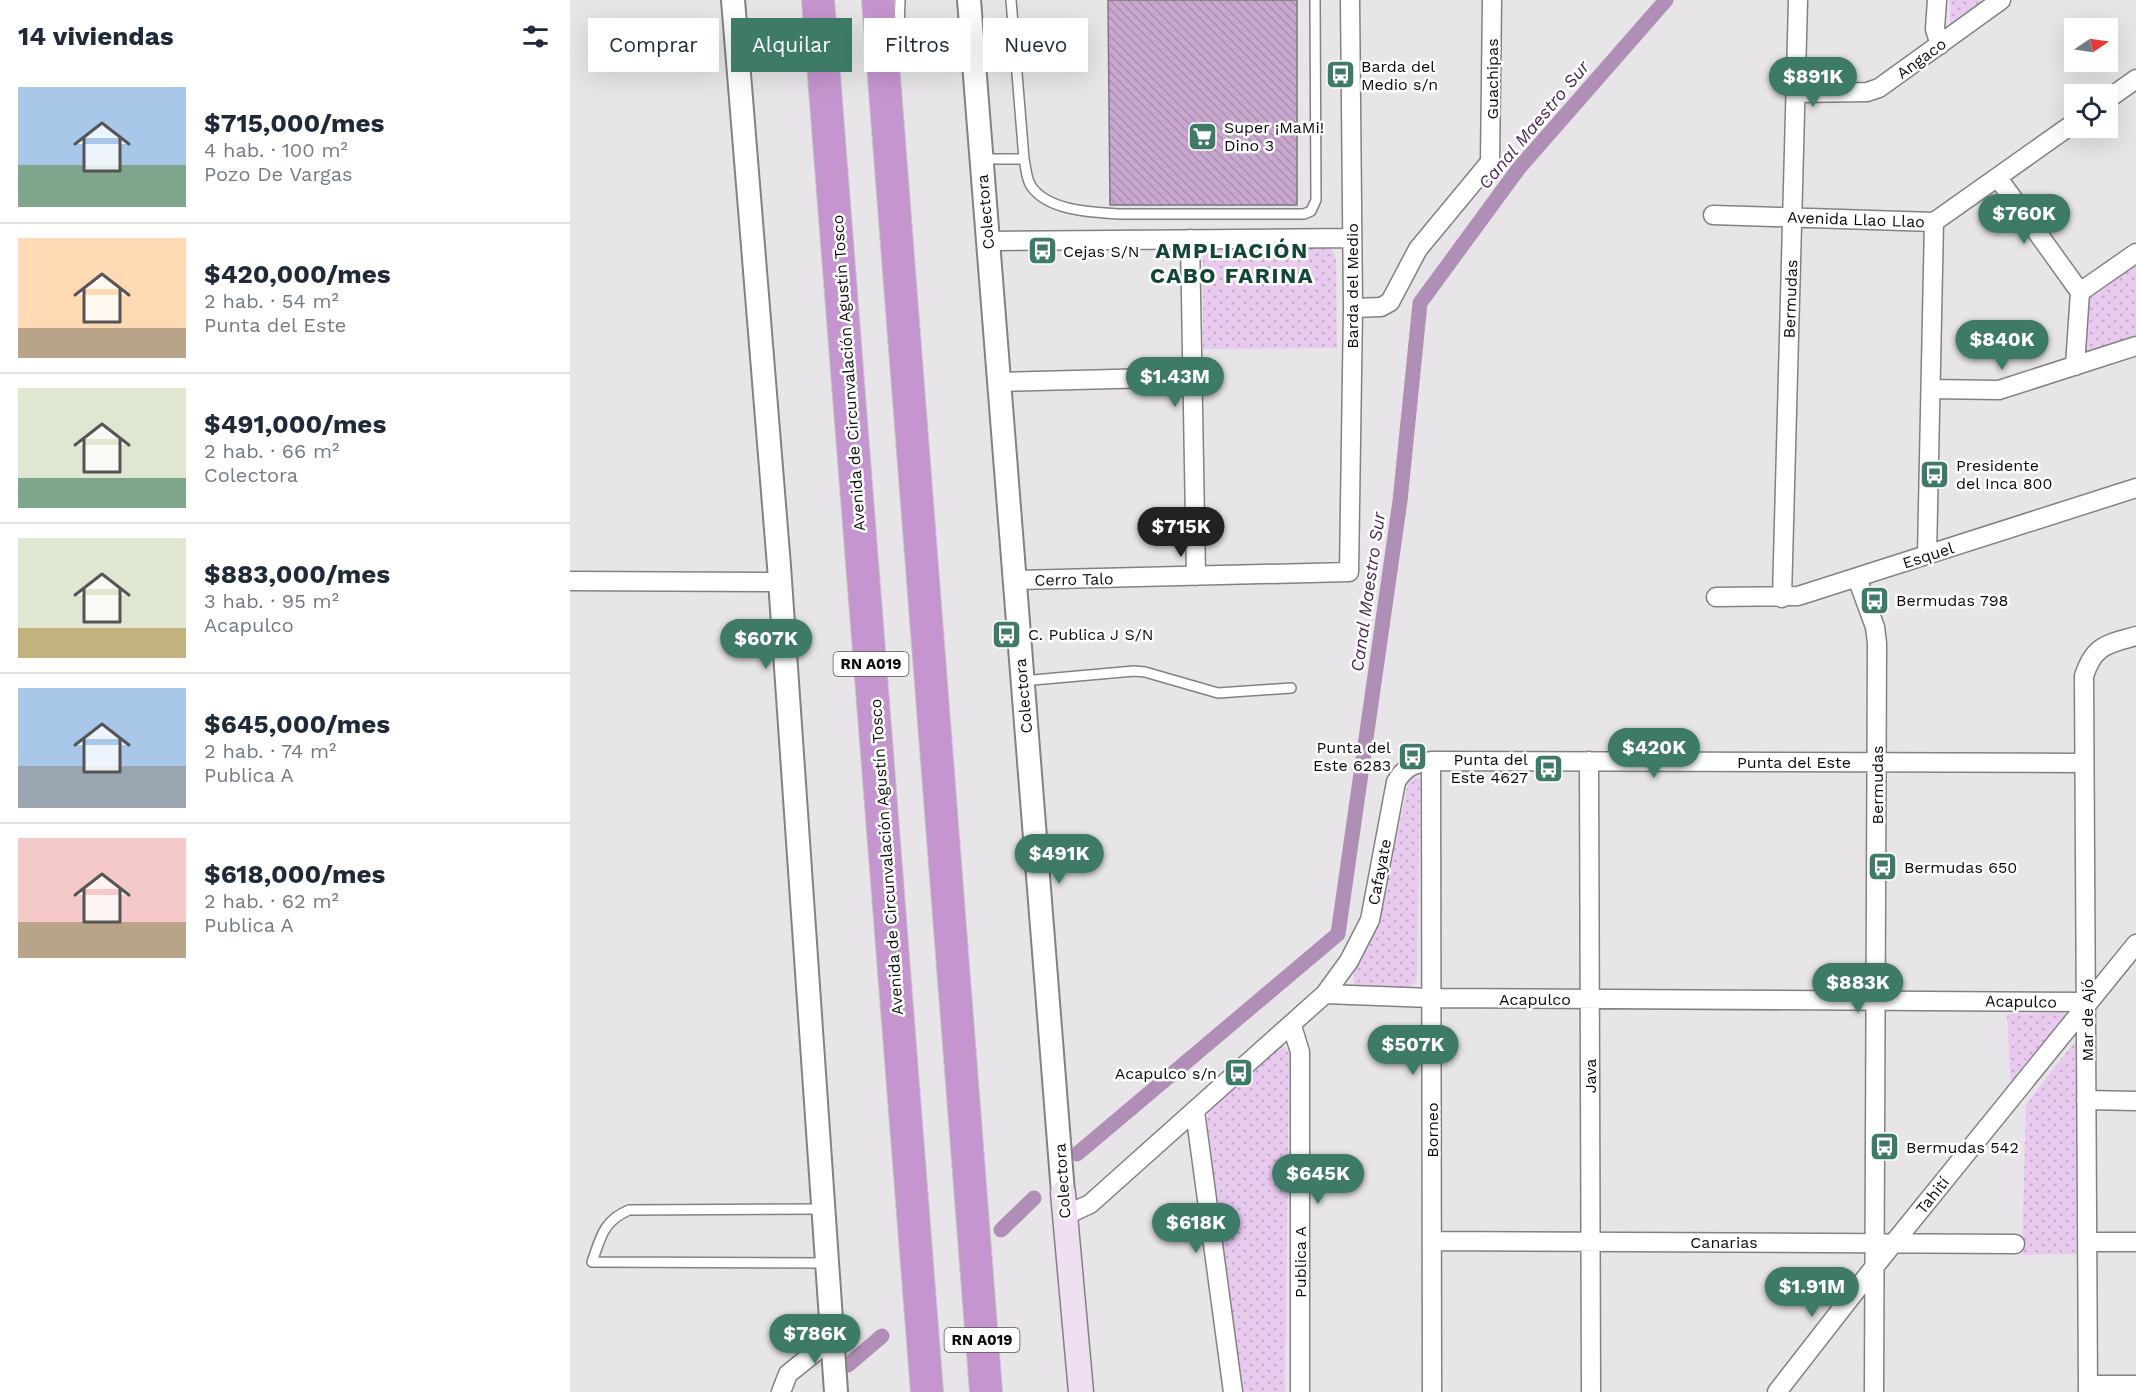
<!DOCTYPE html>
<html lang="es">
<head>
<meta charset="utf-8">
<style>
	:root { --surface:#fff; --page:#f2f2f3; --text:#1f2937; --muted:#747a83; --line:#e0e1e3; --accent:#3d7b67 }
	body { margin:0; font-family:"Work Sans",sans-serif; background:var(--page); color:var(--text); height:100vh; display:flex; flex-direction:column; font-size:22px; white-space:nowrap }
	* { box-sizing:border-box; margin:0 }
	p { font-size:20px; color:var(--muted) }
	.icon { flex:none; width:33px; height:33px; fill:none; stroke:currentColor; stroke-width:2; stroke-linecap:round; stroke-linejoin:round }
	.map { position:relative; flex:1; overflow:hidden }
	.drawer { display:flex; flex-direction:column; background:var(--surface); width:570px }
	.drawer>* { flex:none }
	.banner { position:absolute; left:18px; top:18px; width:570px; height:54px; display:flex; gap:12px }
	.needle { width:39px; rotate:77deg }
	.tools { position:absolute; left:1494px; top:18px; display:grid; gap:12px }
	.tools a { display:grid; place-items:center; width:54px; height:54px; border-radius:0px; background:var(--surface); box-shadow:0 6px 24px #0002; font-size:30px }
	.price { position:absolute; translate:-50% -51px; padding:0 14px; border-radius:21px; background:var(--accent); color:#fff; font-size:20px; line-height:39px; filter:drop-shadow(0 2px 3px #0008) }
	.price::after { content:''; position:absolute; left:50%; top:36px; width:18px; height:14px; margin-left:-9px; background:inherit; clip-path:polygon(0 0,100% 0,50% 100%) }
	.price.active { background:#222; color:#fff }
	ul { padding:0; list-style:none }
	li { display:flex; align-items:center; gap:18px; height:150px; padding:0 18px }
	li+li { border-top:2px solid var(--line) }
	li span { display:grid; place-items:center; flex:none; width:168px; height:120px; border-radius:0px; color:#555 }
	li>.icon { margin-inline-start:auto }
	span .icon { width:72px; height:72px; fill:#fffc; stroke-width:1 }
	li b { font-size:26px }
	h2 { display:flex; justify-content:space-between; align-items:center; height:72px; padding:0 18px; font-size:26px }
	.tag { padding:0 21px; border-radius:0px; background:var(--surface); box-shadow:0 6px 24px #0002; font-size:21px; line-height:54px }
	.tag.active { background:var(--accent); color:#fff }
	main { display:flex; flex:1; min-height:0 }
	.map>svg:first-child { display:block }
	.park { fill:url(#park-dots) }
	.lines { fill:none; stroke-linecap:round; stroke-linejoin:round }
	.canal { stroke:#af8fb6; stroke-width:15 }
	.building { fill:url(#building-back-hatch); stroke:#7b797c; stroke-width:1.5 }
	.service-casing { stroke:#838184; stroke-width:12 }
	.minor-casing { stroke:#838184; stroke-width:21 }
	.tertiary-casing { stroke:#838184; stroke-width:26 }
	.secondary-casing { stroke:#838184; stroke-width:27 }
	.motorway-casing { stroke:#c5c4c5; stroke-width:34 }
	.service { stroke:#fff; stroke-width:9 }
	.minor { stroke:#fff; stroke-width:18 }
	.tertiary { stroke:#fff; stroke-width:22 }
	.secondary { stroke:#eedff1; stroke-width:24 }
	.motorway { stroke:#c595cf; stroke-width:32 }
	.labels { text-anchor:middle; stroke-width:5; stroke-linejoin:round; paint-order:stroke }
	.shield { fill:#fff; stroke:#555455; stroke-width:1.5 }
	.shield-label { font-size:15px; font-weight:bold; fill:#0c0b0c }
	.street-label { font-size:16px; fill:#0c0b0c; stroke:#fff }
	.poi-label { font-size:16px; fill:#0c0b0c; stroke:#fff; text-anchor:start }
	.water-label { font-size:18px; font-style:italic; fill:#502759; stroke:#fff }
	.district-label { font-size:22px; font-weight:bold; letter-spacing:1.5px; fill:#134638; stroke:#fff }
</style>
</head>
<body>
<main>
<section class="drawer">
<h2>14 viviendas<svg class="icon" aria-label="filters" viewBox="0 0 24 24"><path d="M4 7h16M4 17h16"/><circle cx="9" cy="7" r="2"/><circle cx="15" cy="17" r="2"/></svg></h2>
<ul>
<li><span style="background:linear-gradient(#a9c7e8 65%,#7fa58c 0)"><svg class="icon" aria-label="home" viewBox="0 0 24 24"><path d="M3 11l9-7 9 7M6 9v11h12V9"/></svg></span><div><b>$715,000/mes</b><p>4 hab. · 100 m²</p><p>Pozo De Vargas</p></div></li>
<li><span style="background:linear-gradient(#ffd9b3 75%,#b9a48a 0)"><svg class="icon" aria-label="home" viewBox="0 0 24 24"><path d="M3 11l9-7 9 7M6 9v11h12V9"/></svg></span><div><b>$420,000/mes</b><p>2 hab. · 54 m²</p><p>Punta del Este</p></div></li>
<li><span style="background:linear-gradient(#dfe7d0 75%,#7fa58c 0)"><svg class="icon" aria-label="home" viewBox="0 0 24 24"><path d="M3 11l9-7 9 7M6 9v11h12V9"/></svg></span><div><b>$491,000/mes</b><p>2 hab. · 66 m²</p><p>Colectora</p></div></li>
<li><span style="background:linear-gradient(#dfe7d0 75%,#c2b280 0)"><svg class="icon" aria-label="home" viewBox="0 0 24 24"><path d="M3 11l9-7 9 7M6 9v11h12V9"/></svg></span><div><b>$883,000/mes</b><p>3 hab. · 95 m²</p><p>Acapulco</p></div></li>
<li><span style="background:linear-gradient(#a9c7e8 65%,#9aa5b1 0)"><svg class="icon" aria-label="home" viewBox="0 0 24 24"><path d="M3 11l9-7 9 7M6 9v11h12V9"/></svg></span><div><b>$645,000/mes</b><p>2 hab. · 74 m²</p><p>Publica A</p></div></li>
<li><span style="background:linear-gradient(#f6c9c9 70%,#b9a48a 0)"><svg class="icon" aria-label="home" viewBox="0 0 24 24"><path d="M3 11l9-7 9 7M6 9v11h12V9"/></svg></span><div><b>$618,000/mes</b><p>2 hab. · 62 m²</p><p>Publica A</p></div></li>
</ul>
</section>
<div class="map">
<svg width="1566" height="1392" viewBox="0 0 1566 1392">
	<defs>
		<pattern id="park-dots" width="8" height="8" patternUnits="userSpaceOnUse" patternTransform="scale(1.5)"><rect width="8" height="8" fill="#e8caee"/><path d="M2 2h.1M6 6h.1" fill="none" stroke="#c6accb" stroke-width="1.8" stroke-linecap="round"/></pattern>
		<pattern id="building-back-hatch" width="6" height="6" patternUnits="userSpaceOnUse" patternTransform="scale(1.5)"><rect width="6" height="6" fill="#c9a8d0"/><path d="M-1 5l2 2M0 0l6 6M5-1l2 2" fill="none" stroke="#ab8fb1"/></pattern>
	</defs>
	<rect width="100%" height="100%" fill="#e8e5e8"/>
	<!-- park -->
	<path class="park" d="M1380 0H1416L1380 25Z
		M643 244 759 245 766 258 767 348 633 349V259L635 250Z
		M1566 263V337L1515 354 1519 296Z
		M845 776 850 779 847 981 836 990H790L784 985C781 969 792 952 798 937 818 886 828 832 839 779Z
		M1495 1013 1496 1023 1441 1088 1437 1014Z
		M1510 1035 1513 1254 1452 1255 1456 1104Z
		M714 1046 719 1054 715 1392H672L637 1119 641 1106 704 1048Z"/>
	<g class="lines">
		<!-- canal -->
		<path class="canal" d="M507 1154 768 934 830 501 850 303 949 168 1096 0
			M431 1230 464 1198
			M278 1365 312 1336"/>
	</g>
	<!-- building -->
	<path class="building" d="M538 0H727V205H540Z"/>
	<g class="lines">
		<defs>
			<path id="service" d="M441 0 454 159C456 168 456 178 461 186 478 211 521 212 548 214H734L741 211 746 200 745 0
				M329 28 330 0
				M411 159H454
				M452 681 564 671 575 672 648 693 721 688
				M253 1209 59 1210C33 1221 31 1237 22 1262L257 1263"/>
			<path id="minor" d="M1367 0 1365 29 1370 45
				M1225 93 1297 92 1309 88 1431 0
				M1538 99 1566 79
				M1428 178 1510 292 1505 366
				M1143 215 1364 222 1504 123
				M620 239 626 576
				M418 241 781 238
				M1510 292 1566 253
				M783 308 811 307 820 302 848 249 920 162 922 0
				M429 382 623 377
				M1361 389 1429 390 1566 346
				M1357 555 1364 222
				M1287 578 1305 627 1307 643 1304 1392
				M444 580 779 572 783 308 780 0
				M0 581 210 582
				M1146 597 1228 596 1566 488
				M1212 598 1228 0
				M861 761 862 1392
				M1019 761 1021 1392
				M755 994 861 998 1518 1002
				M722 1026 730 1052V1392
				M1516 1100 1566 1101
				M625 1111 663 1392
				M494 1216 520 1204 755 994 779 961 800 920 826 782C835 766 844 764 861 761L1514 763
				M862 1241 1445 1244
				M1517 1242H1566
				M1518 1385H1566
				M211 1392 218 1374 264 1337
				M1207 1392 1305 1266 1566 944
				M1518 1392 1514 676C1524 645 1537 644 1566 636"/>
			<path id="tertiary" d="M163 0 209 566 266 1392
				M399 0 493 1193"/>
			<path id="secondary" d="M493 1193 511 1392"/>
			<path id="motorway" d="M248 0 357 1392
				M308 0 416 1392"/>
		</defs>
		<!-- service casing -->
		<use href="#service" class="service-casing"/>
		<!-- minor casing -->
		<use href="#minor" class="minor-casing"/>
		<!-- tertiary casing -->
		<use href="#tertiary" class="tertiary-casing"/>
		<!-- secondary casing -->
		<use href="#secondary" class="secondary-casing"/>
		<!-- motorway casing -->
		<use href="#motorway" class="motorway-casing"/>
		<!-- service -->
		<use href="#service" class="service"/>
		<!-- minor -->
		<use href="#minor" class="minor"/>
		<!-- tertiary -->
		<use href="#tertiary" class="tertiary"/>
		<!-- secondary -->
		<use href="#secondary" class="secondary"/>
		<!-- motorway -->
		<use href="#motorway" class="motorway"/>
	</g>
	<!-- icons -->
	<defs>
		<symbol id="bus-square" viewBox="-11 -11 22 22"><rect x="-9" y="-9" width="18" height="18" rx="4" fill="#3d7b67" stroke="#fff"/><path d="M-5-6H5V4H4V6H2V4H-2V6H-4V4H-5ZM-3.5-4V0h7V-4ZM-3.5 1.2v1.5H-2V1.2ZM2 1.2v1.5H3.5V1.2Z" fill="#fff"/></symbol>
		<symbol id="supermarket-square" viewBox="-11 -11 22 22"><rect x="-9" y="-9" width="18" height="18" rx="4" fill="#3d7b67" stroke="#fff"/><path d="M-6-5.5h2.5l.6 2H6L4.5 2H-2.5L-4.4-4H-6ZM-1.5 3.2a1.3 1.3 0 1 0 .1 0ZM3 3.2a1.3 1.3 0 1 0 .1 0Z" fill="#fff"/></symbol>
	</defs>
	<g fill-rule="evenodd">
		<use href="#bus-square" x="754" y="58" width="33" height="33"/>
		<use href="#supermarket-square" x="616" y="120" width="33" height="33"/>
		<use href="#bus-square" x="456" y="234" width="33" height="33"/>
		<use href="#bus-square" x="1348" y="458" width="33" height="33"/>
		<use href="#bus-square" x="1288" y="584" width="33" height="33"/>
		<use href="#bus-square" x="420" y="618" width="33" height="33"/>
		<use href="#bus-square" x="826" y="740" width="33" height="33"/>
		<use href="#bus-square" x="962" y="752" width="33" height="33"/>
		<use href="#bus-square" x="1296" y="850" width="33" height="33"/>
		<use href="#bus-square" x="652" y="1056" width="33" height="33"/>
		<use href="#bus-square" x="1298" y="1130" width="33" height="33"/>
	</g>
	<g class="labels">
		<!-- shield labels -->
		<g class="shield">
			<rect x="263.5" y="652" width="75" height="24" rx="4.5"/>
			<rect x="374.5" y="1328" width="75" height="24" rx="4.5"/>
		</g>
		<g class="shield-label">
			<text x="301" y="669">RN A019</text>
			<text x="412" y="1345">RN A019</text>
		</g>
		<!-- street labels -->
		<g class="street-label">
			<text transform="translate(1351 58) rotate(-36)" y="6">Angaco</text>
			<text transform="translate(922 79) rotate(-90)" y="6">Guachipas</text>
			<text transform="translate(415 212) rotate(-95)" y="6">Colectora</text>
			<text transform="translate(1286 219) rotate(2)" y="6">Avenida Llao Llao</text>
			<text transform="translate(782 286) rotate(-90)" y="6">Barda del Medio</text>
			<text transform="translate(1220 299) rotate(-88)" y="6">Bermudas</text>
			<text transform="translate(278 373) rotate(-94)" y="6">Avenida de Circunvalación Agustín Tosco</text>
			<text transform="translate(1358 555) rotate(-18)" y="6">Esquel</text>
			<text transform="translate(504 579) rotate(-1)" y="6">Cerro Talo</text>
			<text transform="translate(453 696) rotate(-95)" y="6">Colectora</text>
			<text x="1224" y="768">Punta del Este</text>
			<text transform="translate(1307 785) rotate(-90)" y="6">Bermudas</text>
			<text transform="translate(316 857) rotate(-94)" y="6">Avenida de Circunvalación Agustín Tosco</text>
			<text transform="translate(809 872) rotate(-79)" y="6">Cafayate</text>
			<text x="965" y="1005">Acapulco</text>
			<text transform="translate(1451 1001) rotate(1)" y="6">Acapulco</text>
			<text transform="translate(1517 1020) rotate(-90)" y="6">Mar de Ajó</text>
			<text transform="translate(1020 1076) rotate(-90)" y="6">Java</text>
			<text transform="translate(862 1130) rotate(-90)" y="6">Borneo</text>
			<text transform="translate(492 1181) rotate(-94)" y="6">Colectora</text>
			<text transform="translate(1362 1195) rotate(-51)" y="6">Tahití</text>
			<text x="1154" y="1248">Canarias</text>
			<text transform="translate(730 1262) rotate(-90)" y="6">Publica A</text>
		</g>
		<!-- poi labels -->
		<g class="poi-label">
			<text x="791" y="72">Barda del<tspan x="791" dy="18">Medio s/n</tspan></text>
			<text x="654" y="133">Super ¡MaMi!<tspan x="654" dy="18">Dino 3</tspan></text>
			<text x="493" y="257">Cejas S/N</text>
			<text x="1386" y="471">Presidente<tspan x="1386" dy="18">del Inca 800</tspan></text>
			<text x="1326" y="606">Bermudas 798</text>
			<text x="458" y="640">C. Publica J S/N</text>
			<text x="821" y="753" text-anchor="end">Punta del<tspan x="821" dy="18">Este 6283</tspan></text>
			<text x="958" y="765" text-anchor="end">Punta del<tspan x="958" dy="18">Este 4627</tspan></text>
			<text x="1334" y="873">Bermudas 650</text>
			<text x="647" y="1079" text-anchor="end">Acapulco s/n</text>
			<text x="1336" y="1153">Bermudas 542</text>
		</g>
		<!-- water labels -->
		<g class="water-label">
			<text transform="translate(964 125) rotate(-50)" y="6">Canal Maestro Sur</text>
			<text transform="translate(798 592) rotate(-82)" y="6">Canal Maestro Sur</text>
		</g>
		<!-- district labels -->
		<g class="district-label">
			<text x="662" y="258">AMPLIACIÓN<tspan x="662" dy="25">CABO FARINA</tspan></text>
		</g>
	</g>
</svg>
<div class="tools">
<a><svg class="needle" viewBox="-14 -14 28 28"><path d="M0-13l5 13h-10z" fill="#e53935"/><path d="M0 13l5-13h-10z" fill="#747a83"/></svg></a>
<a><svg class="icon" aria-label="locate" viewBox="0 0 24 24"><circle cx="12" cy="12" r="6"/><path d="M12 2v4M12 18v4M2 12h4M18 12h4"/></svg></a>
</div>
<b class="price" style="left:1243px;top:108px">$891K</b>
<b class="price" style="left:1454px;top:245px">$760K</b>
<b class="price" style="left:1432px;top:371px">$840K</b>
<b class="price" style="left:605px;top:408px">$1.43M</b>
<b class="price active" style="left:611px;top:558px">$715K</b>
<b class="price" style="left:196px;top:670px">$607K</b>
<b class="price" style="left:1084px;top:779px">$420K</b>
<b class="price" style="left:489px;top:885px">$491K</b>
<b class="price" style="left:1288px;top:1014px">$883K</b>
<b class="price" style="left:843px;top:1076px">$507K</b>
<b class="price" style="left:748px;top:1205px">$645K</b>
<b class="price" style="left:626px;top:1254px">$618K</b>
<b class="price" style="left:1242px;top:1318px">$1.91M</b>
<b class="price" style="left:245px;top:1365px">$786K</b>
<div class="banner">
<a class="tag">Comprar</a>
<a class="tag active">Alquilar</a>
<a class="tag">Filtros</a>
<a class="tag">Nuevo</a>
</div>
</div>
</main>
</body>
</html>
